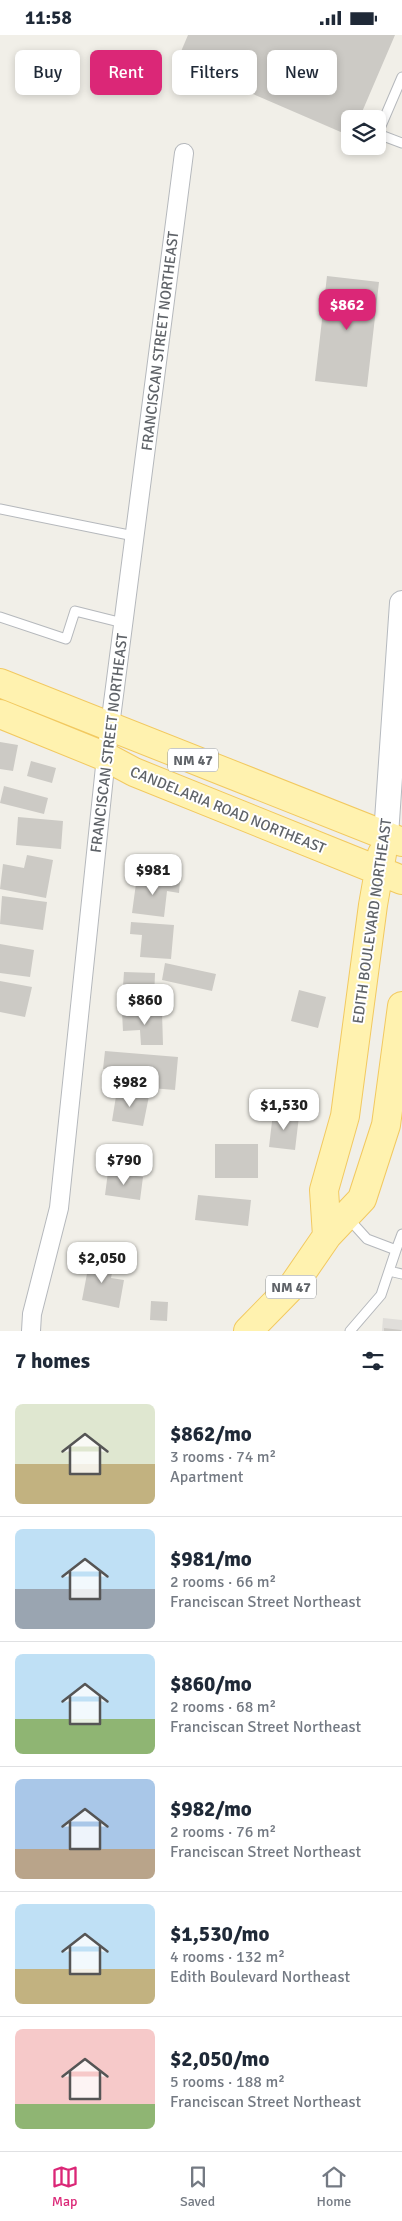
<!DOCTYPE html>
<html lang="en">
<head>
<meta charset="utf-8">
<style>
	:root { --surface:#fff; --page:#f6f6f7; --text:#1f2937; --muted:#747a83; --line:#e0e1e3; --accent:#db2777 }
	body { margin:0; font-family:Signika,sans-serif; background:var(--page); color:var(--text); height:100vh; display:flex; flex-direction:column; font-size:19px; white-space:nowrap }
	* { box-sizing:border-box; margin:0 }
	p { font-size:16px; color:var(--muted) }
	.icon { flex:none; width:28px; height:28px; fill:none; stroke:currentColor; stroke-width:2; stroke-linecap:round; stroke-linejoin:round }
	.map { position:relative; height:1296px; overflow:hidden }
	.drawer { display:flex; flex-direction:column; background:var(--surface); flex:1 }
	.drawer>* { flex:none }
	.top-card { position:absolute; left:15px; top:15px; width:372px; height:45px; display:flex; gap:10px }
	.controls { position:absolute; left:341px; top:75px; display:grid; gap:10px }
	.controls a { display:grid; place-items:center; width:45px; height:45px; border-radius:8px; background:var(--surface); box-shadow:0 2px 8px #0003; font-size:25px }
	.price { position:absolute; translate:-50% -42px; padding:0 11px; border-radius:10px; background:#fff; color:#222; font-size:16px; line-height:32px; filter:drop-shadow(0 1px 2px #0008) }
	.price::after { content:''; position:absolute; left:50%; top:30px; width:15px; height:11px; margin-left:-8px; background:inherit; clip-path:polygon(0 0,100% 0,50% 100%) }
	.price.current { background:var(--accent); color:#fff }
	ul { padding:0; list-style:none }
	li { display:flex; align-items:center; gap:15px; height:125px; padding:0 15px }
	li+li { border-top:1px solid var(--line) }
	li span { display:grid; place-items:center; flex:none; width:140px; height:100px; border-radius:8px; color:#555 }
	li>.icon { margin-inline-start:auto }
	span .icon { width:60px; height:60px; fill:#fffc; stroke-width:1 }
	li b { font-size:21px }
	h2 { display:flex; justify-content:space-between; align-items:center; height:60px; padding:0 15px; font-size:21px }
	.chip { padding:0 18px; border-radius:8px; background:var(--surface); box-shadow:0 2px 8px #0003; font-size:18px; line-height:45px }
	.chip.current { background:var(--accent); color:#fff }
	.status { display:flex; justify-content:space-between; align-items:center; height:35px; padding:0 25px; background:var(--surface); direction:ltr }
	.status svg { height:14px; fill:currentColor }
	.tab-bar { display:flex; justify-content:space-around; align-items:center; height:70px; border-top:1px solid var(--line); background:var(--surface); font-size:14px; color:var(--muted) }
	.tab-bar a { display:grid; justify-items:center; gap:2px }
	.tab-bar .current { color:var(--accent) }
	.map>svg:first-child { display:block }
	.industrial { fill:#e0deda }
	.building { fill:#cccac5 }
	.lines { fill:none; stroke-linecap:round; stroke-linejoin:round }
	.lane-casing { stroke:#b5b8bc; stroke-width:11 }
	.street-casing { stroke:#b5b8bc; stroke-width:20 }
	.secondary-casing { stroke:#b6babf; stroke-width:26 }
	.primary-casing { stroke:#f2c960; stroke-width:30 }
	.lane { stroke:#fff; stroke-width:9 }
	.street { stroke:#fff; stroke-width:18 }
	.secondary { stroke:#fff; stroke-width:24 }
	.primary { stroke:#fff2af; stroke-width:28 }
	.labels { text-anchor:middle; stroke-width:4; stroke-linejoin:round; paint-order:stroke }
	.shield { fill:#fff; stroke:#8f9295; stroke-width:1 }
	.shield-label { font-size:14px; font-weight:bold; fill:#5f6368 }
	.street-label { font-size:15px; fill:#5f6368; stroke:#fff }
</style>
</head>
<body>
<div class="status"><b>11:58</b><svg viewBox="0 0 49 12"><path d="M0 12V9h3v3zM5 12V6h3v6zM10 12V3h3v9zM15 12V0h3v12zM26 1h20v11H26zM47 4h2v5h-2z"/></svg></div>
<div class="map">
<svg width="402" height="1296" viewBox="0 0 402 1296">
	<rect width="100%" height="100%" fill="#f1efe8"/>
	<!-- industrial -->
	<path class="industrial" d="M383 1283 402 1285V1296H382Z"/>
	<!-- building -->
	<path class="building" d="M188 0H395L359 84H350V101L177 26Z
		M327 241 379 247 367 352 315 346Z
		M0 707 18 710 13 736 0 734Z
		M31 726 56 733 52 748 27 741Z
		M4 751 48 763 44 779 0 768Z
		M18 782 63 786 61 814 16 810Z
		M27 820 53 825 46 863 0 854 3 829 24 833Z
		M137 841 180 847 179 858 167 856 164 882 132 878Z
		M2 861 47 867 43 895 0 889Z
		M131 887 174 890 171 924 140 922 142 900 130 899Z
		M0 909 34 915 30 942 0 938Z
		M165 928 216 939 212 956 162 945Z
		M124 937 155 938 154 966 122 965Z
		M0 946 32 952 25 982 0 977Z
		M299 955 326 962 318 993 291 986Z
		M162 976 163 1010H141L140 995 123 996 122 977Z
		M105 1016 178 1022 175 1055 115 1050 116 1035 103 1034Z
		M117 1055 149 1061 143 1091 112 1086Z
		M273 1078 299 1081 295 1115 269 1112Z
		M215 1109H258V1143H215Z
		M108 1137 143 1142 140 1165 105 1160Z
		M198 1160 251 1165 248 1191 195 1185Z
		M90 1223 114 1228 111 1243 124 1245 119 1273 82 1265Z
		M151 1266 168 1267 167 1286 150 1285Z
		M384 1293 401 1295V1296H384Z"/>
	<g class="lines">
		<defs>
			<path id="lane" d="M378 98 402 42
				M378 99 402 108
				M0 474 134 501
				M0 582 66 604 75 576 123 588
				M348 1183 367 1204 396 1215 381 1260 350 1296
				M396 1215 402 1199
				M389 1236 402 1239"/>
			<path id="street" d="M31 1296 32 1279 59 1173 106 722 184 118"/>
			<path id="secondary" d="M386 800 402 568"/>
			<path id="primary" d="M0 648 402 807
				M0 679 106 722 134 737 402 845
				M327 1201 324 1155 345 1081 373 870 382 819
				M248 1296 294 1249 327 1201 362 1164 386 1090 402 971"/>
		</defs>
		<!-- lane casing -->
		<use href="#lane" class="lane-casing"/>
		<!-- street casing -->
		<use href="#street" class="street-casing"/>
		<!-- secondary casing -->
		<use href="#secondary" class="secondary-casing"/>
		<!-- primary casing -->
		<use href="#primary" class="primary-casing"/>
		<!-- lane -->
		<use href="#lane" class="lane"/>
		<!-- street -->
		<use href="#street" class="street"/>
		<!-- secondary -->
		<use href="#secondary" class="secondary"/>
		<!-- primary -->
		<use href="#primary" class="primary"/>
	</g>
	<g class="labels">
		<!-- shield labels -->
		<g class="shield">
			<rect x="168" y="713.5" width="50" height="23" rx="4"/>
			<rect x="266" y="1240.5" width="50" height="23" rx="4"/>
		</g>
		<g class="shield-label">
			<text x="193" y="730">NM 47</text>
			<text x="291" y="1257">NM 47</text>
		</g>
		<!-- street labels -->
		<g class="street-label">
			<text transform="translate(160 306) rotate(-83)" y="5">FRANCISCAN STREET NORTHEAST</text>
			<text transform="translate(109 708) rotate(-83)" y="5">FRANCISCAN STREET NORTHEAST</text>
			<text transform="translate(228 775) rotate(22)" y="5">CANDELARIA ROAD NORTHEAST</text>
			<text transform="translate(372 886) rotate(-82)" y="5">EDITH BOULEVARD NORTHEAST</text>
		</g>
	</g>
</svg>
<div class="controls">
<a><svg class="icon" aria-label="layers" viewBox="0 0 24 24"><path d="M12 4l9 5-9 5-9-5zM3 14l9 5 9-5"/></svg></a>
</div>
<b class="price current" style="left:347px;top:296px">$862</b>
<b class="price" style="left:153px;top:861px">$981</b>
<b class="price" style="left:145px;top:991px">$860</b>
<b class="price" style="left:130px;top:1073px">$982</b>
<b class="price" style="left:284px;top:1096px">$1,530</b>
<b class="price" style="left:124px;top:1151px">$790</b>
<b class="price" style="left:102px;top:1249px">$2,050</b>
<div class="top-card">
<a class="chip">Buy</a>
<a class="chip current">Rent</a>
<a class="chip">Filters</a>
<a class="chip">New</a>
</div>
</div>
<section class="drawer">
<h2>7 homes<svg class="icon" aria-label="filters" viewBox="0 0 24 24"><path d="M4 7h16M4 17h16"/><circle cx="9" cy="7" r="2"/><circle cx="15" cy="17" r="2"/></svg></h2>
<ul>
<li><span style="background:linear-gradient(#dfe7d0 60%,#c2b280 0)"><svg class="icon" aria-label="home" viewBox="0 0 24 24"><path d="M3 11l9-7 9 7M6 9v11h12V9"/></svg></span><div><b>$862/mo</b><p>3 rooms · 74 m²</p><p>Apartment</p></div></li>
<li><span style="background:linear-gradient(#bfe0f5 60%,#9aa5b1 0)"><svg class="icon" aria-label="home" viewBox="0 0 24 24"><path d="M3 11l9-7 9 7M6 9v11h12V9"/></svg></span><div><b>$981/mo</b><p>2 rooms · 66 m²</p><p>Franciscan Street Northeast</p></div></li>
<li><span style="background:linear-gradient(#bfe0f5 65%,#8fb573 0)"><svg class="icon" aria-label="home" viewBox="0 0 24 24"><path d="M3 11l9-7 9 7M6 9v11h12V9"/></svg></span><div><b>$860/mo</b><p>2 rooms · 68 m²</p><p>Franciscan Street Northeast</p></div></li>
<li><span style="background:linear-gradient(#a9c7e8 70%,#b9a48a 0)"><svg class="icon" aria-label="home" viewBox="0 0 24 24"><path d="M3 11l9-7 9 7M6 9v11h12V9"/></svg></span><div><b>$982/mo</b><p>2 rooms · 76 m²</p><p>Franciscan Street Northeast</p></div></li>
<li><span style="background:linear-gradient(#bfe0f5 65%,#c2b280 0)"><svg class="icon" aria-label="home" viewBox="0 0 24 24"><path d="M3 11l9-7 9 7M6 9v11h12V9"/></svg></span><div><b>$1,530/mo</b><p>4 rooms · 132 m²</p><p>Edith Boulevard Northeast</p></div></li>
<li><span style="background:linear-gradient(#f6c9c9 75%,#8fb573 0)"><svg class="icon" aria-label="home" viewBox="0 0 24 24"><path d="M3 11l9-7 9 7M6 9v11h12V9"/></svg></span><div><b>$2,050/mo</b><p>5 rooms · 188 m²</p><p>Franciscan Street Northeast</p></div></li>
</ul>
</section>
<nav class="tab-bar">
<a class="current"><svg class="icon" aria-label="map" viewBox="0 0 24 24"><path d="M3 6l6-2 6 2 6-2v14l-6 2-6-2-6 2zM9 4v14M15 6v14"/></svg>Map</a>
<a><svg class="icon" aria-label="saved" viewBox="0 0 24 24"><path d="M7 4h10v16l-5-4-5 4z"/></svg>Saved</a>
<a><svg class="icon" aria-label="home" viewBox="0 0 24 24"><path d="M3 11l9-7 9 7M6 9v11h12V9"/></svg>Home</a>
</nav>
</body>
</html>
